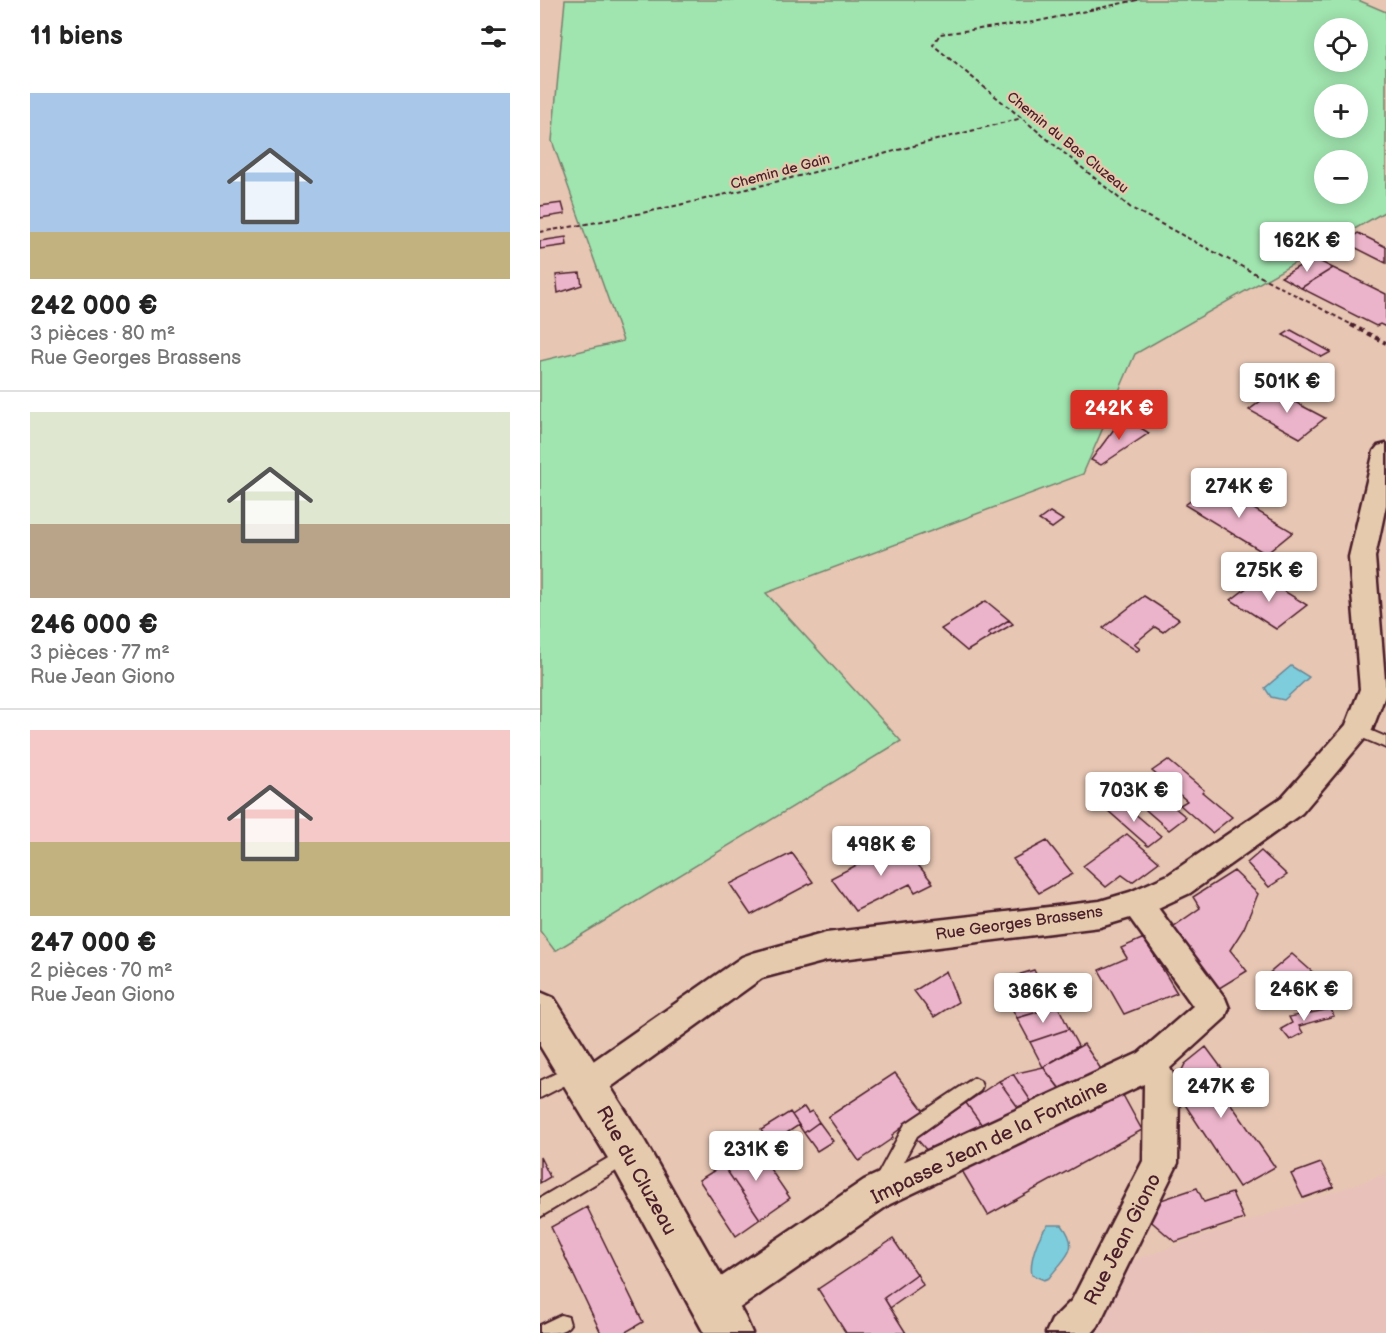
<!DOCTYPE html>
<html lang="fr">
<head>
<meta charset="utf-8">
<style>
	:root { --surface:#fff; --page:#f2f2f2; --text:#222; --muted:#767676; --line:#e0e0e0; --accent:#d93025 }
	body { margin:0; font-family:"Balsamiq Sans",sans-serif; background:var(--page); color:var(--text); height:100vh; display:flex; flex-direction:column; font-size:22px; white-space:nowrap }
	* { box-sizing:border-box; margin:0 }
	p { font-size:20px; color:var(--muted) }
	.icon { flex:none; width:33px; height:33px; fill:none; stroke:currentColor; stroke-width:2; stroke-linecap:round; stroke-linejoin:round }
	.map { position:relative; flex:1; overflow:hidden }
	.drawer { display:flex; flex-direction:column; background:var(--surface); width:540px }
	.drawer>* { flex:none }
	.buttons { position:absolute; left:774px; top:18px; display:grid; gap:12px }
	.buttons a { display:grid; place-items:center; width:54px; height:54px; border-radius:50%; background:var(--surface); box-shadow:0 3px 15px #0003; font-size:30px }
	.price { position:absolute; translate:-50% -51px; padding:0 14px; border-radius:6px; background:#fff; color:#222; font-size:20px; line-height:39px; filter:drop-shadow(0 2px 3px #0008) }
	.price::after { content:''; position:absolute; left:50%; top:36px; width:18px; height:14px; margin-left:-9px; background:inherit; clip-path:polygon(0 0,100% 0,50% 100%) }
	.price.on { background:var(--accent); color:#fff }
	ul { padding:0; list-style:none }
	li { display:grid; align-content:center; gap:12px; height:318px; padding:0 30px }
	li+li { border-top:2px solid var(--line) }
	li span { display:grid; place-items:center; height:186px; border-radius:0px; color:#555 }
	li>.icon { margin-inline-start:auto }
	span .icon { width:108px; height:108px; fill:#fffc; stroke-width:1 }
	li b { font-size:26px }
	h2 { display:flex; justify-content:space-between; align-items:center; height:72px; padding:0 30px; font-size:26px }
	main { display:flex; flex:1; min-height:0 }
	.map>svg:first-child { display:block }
	.built { fill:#e8c1ba }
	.green { fill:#a0e4af; stroke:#75826d; stroke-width:1.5; fill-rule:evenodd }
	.water { fill:#7ecddc; stroke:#698795; stroke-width:1.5 }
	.building { fill:#ecb4ca; stroke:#4a1f2b; stroke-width:1.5 }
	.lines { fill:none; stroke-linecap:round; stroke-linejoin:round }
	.service-casing { stroke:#4a1f2b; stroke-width:4 }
	.minor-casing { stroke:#4a1f2b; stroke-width:5 }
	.secondary-casing { stroke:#4a1f2b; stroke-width:5 }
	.path-far1 { stroke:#4a1f2b; stroke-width:2; stroke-dasharray:4.5 3; stroke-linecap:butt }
	.path { stroke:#4a1f2b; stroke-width:4; stroke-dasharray:5 4; stroke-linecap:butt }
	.service { fill:#e6caad; fill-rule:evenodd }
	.minor { fill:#e6caad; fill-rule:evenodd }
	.secondary { fill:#e6caad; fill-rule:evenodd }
	.labels { text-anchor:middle; stroke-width:4.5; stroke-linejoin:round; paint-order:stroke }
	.far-street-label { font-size:14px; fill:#4a1f2b; stroke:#e6caad }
	.street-label { font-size:16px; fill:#4a1f2b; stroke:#e6caad }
	.near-street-label { font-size:20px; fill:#4a1f2b; stroke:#e6caad }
</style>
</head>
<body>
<main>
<section class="drawer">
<h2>11 biens<svg class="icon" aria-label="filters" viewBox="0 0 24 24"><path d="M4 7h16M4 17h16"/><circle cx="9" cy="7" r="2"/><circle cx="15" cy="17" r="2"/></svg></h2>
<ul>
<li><span style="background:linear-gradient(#a9c7e8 75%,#c2b280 0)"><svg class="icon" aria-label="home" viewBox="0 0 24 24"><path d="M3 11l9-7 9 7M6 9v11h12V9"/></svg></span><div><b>242 000 €</b><p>3 pièces · 80 m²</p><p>Rue Georges Brassens</p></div></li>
<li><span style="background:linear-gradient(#dfe7d0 60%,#b9a48a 0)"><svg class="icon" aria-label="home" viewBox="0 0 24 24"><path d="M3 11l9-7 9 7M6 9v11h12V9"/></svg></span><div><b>246 000 €</b><p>3 pièces · 77 m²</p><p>Rue Jean Giono</p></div></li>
<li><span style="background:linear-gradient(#f6c9c9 60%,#c2b280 0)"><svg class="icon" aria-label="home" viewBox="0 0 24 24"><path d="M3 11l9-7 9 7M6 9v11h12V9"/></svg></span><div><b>247 000 €</b><p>2 pièces · 70 m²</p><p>Rue Jean Giono</p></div></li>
</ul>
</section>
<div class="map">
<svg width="846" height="1333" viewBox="0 0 846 1333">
	<rect width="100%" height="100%" fill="#e7c6b3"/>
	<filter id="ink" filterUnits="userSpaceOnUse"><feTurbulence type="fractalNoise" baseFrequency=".0167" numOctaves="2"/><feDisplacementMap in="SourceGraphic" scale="12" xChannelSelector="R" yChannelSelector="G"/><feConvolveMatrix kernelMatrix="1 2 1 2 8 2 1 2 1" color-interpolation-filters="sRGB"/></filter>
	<g filter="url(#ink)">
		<!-- built -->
		<path class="built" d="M846 1174V1333H535L594 1260Z"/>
		<!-- green -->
		<path class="green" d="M25 0H818L846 12V211L595 354 543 474 226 593 361 741 15 951 0 931V361L83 341 12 141ZM784 28H818V62H784ZM784 94H818V128H784ZM784 160H818V194H784Z"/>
		<!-- water -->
		<path class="water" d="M751 666 769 677 744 700 731 697 725 688Z
			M508 1225H522C541 1250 525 1256 509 1278L504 1280 492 1275C489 1261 498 1235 508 1225Z"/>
		<!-- building -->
		<path class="building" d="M22 203 25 214 0 218V206Z
			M818 233 846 247V263L804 242Z
			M26 237 27 245 0 249V241Z
			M773 258 793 268 761 288 741 277Z
			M793 268 846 294V327L840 324 836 326 761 288Z
			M40 273 42 285 18 293 16 275Z
			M751 330 791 352 782 357 743 335Z
			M734 391 785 418 760 438 709 410Z
			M583 417 609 433 561 465 551 460Z
			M673 485 753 532 726 554 645 505Z
			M510 512 523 520 512 528 499 520Z
			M721 577 767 605 736 629 691 600Z
			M604 596 639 619 623 632 615 627 594 644 600 649 597 651 563 628Z
			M446 601 469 620 448 633 452 636 427 651 401 629Z
			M469 620 473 624 452 636 448 633Z
			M628 760 664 790 662 792 692 817 672 833 640 805 647 801 612 771Z
			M623 798 646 817 629 830 606 810Z
			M579 800 621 836 608 846 566 809Z
			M587 834 619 862 592 882 582 875 566 887 543 866Z
			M507 841 533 874 499 893 473 859Z
			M360 843 393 883 375 892 370 884 315 911 291 878Z
			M721 851 747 875 729 887 707 863Z
			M252 853 273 882 211 915 190 884Z
			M694 871 718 894 704 928 690 950 707 971 676 990 630 929 660 908 653 897Z
			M604 938 637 993 584 1014 559 970 587 958 581 948Z
			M752 954 810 1005 791 1009 784 997 753 1011 720 981Z
			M494 970 500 982 504 980 518 1006 477 1018 465 995 488 986 481 974Z
			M406 971 418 1002 394 1017 374 991Z
			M481 974 488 986 469 993 463 981Z
			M518 975 532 1002 518 1006 504 980Z
			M518 1006 529 1029 490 1042 477 1018Z
			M791 1009 794 1016 759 1026 763 1033 750 1040 741 1029 752 1023 749 1017Z
			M529 1029 538 1046 503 1067 490 1042Z
			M544 1044 563 1072 522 1092 503 1067Z
			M666 1047 689 1078 677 1084 735 1167 699 1187 642 1100 640 1074 645 1064Z
			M503 1067 521 1090 493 1104 473 1074Z
			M355 1073 384 1111 352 1135 353 1138 319 1161 288 1117Z
			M473 1074 493 1104 480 1110 459 1081Z
			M459 1081 480 1110 447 1132 426 1103Z
			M578 1086 602 1130 448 1215 421 1169Z
			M426 1103 447 1132 395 1160 376 1138Z
			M264 1107 268 1113 272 1111 279 1122 264 1133 252 1115Z
			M250 1112 259 1125 230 1144 221 1130Z
			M279 1122 293 1141 277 1151 264 1133Z
			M213 1144 250 1198 220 1219 183 1165Z
			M0 1157 10 1177 0 1183Z
			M781 1163 794 1187 763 1198 751 1174Z
			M183 1165 220 1219 196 1236 159 1180Z
			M657 1188 664 1202 692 1193 704 1219 635 1242 606 1217 612 1203Z
			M47 1207 103 1322 84 1333H61L11 1227Z
			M353 1239 377 1274 344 1298 366 1333H306L278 1289Z
			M377 1274 383 1285 350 1308 344 1298Z"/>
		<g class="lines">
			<defs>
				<path id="service" d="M818 725 846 737V748L813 734 811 730 813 726Z
					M35 1064 41 1067 43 1072 41 1077 0 1098V1081Z
					M434 1078 440 1081 442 1086 440 1091 377 1136 349 1188 343 1190 337 1188 334 1182 337 1176 365 1124Z
					M87 1147 93 1149 96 1155 93 1161 0 1217V1198Z
					M21 1315 28 1317 30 1324C25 1333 12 1333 0 1333V1325Z"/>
				<path id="minor" d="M846 444V505L835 557 846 693 832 730 762 813 650 893 618 908 685 998 689 1008 685 1018 630 1068 639 1086 638 1163 558 1326 552 1333H506L512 1320 532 1300 603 1161 604 1084 350 1204 185 1318 172 1324 159 1318 153 1305 159 1292 324 1180 599 1053 653 1006 590 918 560 927 286 961 222 978 60 1095 48 1099 36 1095 31 1084 36 1073 202 957 213 953 286 933 560 901 590 892 628 875 742 797 806 725 820 689 809 557 834 451 838 446Z"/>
				<path id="secondary" d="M0 992 14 998 104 1140 205 1317 212 1333H164L74 1168 0 1046Z"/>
			</defs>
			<!-- service casing -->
			<use href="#service" class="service-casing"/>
			<!-- minor casing -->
			<use href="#minor" class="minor-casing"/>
			<!-- secondary casing -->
			<use href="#secondary" class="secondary-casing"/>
			<!-- path-far1 -->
			<path class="path-far1" d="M597 0 494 22 400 34 393 45 591 208 814 326
				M0 232C163 206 322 158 482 118"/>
			<!-- path -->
			<path class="path" d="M811 325 846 343"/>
			<!-- service -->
			<use href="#service" class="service"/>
			<!-- minor -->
			<use href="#minor" class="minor"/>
			<!-- secondary -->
			<use href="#secondary" class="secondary"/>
		</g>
	</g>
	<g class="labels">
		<!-- far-street labels -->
		<g class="far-street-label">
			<text transform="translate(528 142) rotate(39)" y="5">Chemin du Bas Cluzeau</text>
			<text transform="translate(240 171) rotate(-15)" y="5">Chemin de Gain</text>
		</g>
		<!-- street labels -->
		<g class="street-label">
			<text transform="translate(479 922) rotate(-8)" y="6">Rue Georges Brassens</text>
		</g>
		<!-- near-street labels -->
		<g class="near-street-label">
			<text transform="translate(449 1141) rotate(-26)" y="7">Impasse Jean de la Fontaine</text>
			<text transform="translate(97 1170) rotate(61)" y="7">Rue du Cluzeau</text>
			<text transform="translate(582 1239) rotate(-63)" y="7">Rue Jean Giono</text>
		</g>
	</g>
</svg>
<div class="buttons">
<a><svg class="icon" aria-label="locate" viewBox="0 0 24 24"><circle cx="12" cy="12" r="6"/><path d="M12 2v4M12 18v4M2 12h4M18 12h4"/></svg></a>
<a>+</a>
<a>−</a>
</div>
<b class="price" style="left:767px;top:273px">162K €</b>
<b class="price" style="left:747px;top:414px">501K €</b>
<b class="price on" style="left:579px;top:441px">242K €</b>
<b class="price" style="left:699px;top:519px">274K €</b>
<b class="price" style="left:729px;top:603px">275K €</b>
<b class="price" style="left:594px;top:823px">703K €</b>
<b class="price" style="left:341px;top:877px">498K €</b>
<b class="price" style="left:764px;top:1022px">246K €</b>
<b class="price" style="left:503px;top:1024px">386K €</b>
<b class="price" style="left:681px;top:1119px">247K €</b>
<b class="price" style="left:216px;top:1182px">231K €</b>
</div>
</main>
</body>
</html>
